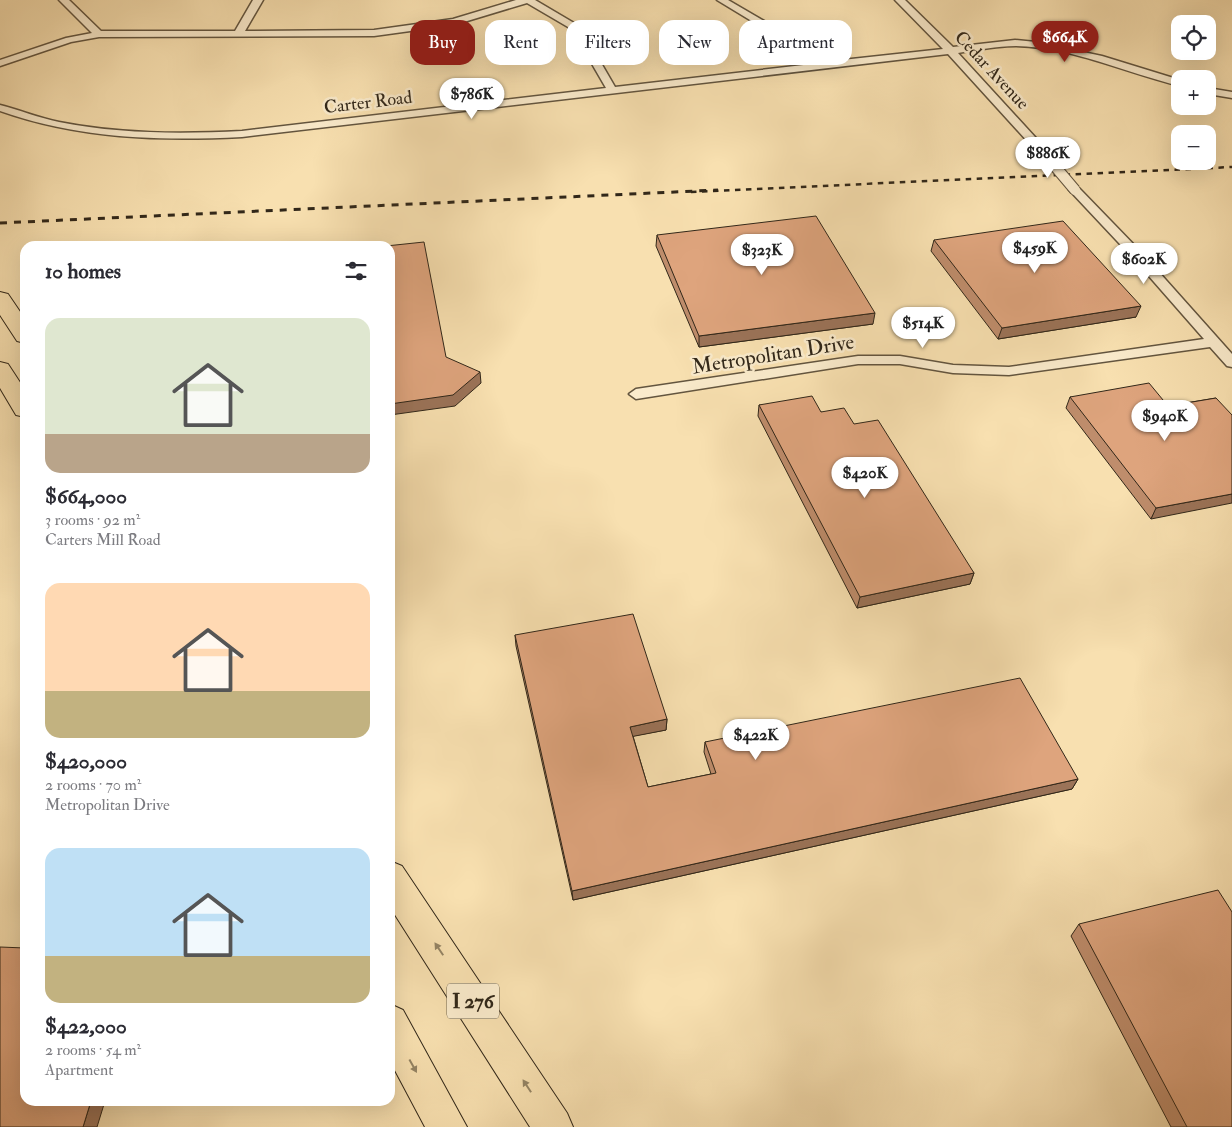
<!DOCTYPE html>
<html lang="en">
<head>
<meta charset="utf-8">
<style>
	:root { --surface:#fff; --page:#f7f7f7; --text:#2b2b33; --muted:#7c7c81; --accent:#8f2418 }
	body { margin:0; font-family:"IM FELL Double Pica",serif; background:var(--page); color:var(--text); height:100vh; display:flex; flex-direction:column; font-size:19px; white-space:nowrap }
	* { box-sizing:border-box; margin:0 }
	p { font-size:16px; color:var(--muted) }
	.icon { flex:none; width:28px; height:28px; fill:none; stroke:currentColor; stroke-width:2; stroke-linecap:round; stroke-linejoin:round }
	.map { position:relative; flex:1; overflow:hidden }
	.side { position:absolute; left:20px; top:241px; width:375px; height:865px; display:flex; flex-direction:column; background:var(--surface); border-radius:15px; box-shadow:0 5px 20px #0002 }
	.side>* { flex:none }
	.guide { position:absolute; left:410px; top:20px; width:475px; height:45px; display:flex; gap:10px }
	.controls { position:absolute; left:1171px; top:15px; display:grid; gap:10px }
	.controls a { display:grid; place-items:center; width:45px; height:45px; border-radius:10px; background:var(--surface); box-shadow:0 5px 20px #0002; font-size:25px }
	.price { position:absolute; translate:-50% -42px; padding:0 11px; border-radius:18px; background:#fff; color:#222; font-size:16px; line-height:32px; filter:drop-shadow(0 1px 2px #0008) }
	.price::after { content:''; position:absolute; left:50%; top:30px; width:15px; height:11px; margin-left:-8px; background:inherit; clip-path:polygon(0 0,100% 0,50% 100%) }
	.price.selected { background:var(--accent); color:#fff }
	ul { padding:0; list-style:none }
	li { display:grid; align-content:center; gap:10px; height:265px; padding:0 25px }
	li span { display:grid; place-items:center; height:155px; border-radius:15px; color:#555 }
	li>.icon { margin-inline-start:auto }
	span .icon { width:90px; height:90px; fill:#fffc; stroke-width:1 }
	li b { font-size:21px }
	h2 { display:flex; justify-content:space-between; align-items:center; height:60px; padding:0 25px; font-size:21px }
	.pill { padding:0 18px; border-radius:15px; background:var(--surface); box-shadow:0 5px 20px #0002; font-size:18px; line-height:45px }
	.pill.selected { background:var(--accent); color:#fff }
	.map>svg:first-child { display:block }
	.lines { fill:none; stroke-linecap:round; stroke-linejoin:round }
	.minor-casing { stroke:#63553f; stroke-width:3 }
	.motorway-casing { stroke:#312719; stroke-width:2 }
	.minor { fill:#faebcc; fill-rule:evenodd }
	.motorway { fill:#f8e0b0; fill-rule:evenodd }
	.rail-far1 { stroke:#312719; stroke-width:2.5; stroke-dasharray:5.5 5.5; stroke-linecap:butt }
	.rail { stroke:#312719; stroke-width:3; stroke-dasharray:7 7; stroke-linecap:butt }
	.minor-bridge-casing { stroke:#63553f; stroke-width:12; stroke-linecap:butt }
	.minor-bridge { stroke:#faebcc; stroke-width:10 }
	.wall { fill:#bf8d6c; stroke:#312719 }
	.shaded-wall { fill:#9b7358; stroke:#312719 }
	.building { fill:#dea47d; stroke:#312719 }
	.oneway { fill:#948464 }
	.labels { text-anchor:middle; stroke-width:5; stroke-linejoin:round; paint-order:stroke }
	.far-street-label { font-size:18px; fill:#312719; stroke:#faebcc }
	.shield { fill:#faebcc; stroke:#6d624f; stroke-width:1 }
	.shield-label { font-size:20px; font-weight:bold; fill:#312719 }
	.street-label { font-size:21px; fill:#312719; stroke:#faebcc }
</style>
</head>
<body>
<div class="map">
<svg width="1232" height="1127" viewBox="0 0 1232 1127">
	<rect width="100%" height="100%" fill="#f8e0b0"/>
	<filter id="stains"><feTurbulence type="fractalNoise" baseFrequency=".004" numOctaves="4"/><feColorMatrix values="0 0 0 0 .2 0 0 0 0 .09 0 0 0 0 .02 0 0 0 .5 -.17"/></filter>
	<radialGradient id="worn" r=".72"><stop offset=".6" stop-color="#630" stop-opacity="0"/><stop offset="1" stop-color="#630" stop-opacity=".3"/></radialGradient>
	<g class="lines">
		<defs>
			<path id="minor" d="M59 0H69L101 31H235L253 0H263L245 31 374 30 453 19 516 0H535L574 23 586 37 615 87 821 63 717 0H728L833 61 943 49 895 0H905L953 47 1015 40 1036 42 1102 56 1180 80V86C1126 73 1072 47 1016 46 997 46 977 50 958 53L1046 149 1048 151 1042 154 1038 153 948 54 242 137C159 141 79 139 0 111V105C20 110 39 118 59 122 119 134 181 134 242 131L606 88 577 38 568 27 527 3 454 25 374 36 99 37 71 42 0 66V60L66 38 92 33Z
				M1208 88 1232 92V98L1208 94Z
				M1075 187 1079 188 1141 252 1232 354V367L1227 366 1210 347 1009 375 953 373 900 364H858L636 399 629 394 636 389 858 356H900L953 365 1009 367 1204 339 1133 258 1071 192 1069 190Z"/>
			<path id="motorway" d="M0 292 8 294 25 319V343L17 341 0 315Z
				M0 362 8 364 25 390V417L16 415 0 388Z
				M390 861 402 866 567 1113 573 1127H530L390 907Z
				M390 1004 403 1010 467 1127H425L390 1061Z"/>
		</defs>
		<!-- minor casing -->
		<use href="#minor" class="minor-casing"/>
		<!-- motorway casing -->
		<use href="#motorway" class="motorway-casing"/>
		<!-- minor -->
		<use href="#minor" class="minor"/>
		<!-- motorway -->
		<use href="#motorway" class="motorway"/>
		<!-- rail-far1 -->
		<path class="rail-far1" d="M691 192 1232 167"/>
		<!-- rail -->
		<path class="rail" d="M0 223 718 190"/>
		<defs>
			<path id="minor-bridge" d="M1042 151 1075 190"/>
		</defs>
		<!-- minor-bridge casing -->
		<use href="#minor-bridge" class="minor-bridge-casing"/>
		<!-- minor-bridge -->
		<use href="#minor-bridge" class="minor-bridge"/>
	</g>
	<!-- wall -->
	<path class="wall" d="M657 235 873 324 699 347 656 246Z
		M934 240 1136 317 998 339 931 251Z
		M1070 397 1168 406 1216 398 1151 519 1066 408Z
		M759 405 821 412 854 424 974 573 970 584 857 608 758 416Z
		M515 635 667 719 666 730 633 736 648 787 711 774 704 752 705 742 1078 779 1072 789 573 900 516 646Z
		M1079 924 1232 1127H1171L1071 936Z"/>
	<!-- shaded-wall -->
	<path class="shaded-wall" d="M1141 306 1136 317 998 339 1002 328Z
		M875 313 873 324 699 347V336Z
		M480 372 481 383 455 406 390 415V404Z
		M1232 494V503L1151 519 1156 508Z
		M974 573 970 584 857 608 860 597Z
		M667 719 666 730 630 737V727Z
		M1078 779 1072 789 573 900 572 891Z
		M91 1101H105L97 1127H83Z"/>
	<!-- building -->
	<path class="building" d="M816 216 875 313 699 336 657 235Z
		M1063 221 1141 306 1002 328 934 240Z
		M424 242 446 357 480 372 453 395 390 404V246H386Z
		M1149 383 1168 406 1216 398 1232 415V494L1156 508 1070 397Z
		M812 396 821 412 844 408 854 424 878 420 974 573 860 597 759 405Z
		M633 614 667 719 630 727 648 787 716 773 705 742 1020 678 1078 779 572 891 515 635Z
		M1218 890 1232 912V1127H1187L1079 924Z
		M0 947 25 948V1101H91L83 1127H0Z"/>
	<!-- one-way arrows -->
	<defs><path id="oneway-solid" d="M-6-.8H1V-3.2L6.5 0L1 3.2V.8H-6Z" transform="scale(1.25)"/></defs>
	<g class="oneway">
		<use href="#oneway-solid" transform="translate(439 949) rotate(-124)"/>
		<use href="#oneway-solid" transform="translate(413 1066) rotate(61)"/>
		<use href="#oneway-solid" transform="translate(527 1086) rotate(-123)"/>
	</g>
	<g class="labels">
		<!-- far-street labels -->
		<g class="far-street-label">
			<text transform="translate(992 70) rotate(47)" y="6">Cedar Avenue</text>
			<text transform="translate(368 102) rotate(-7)" y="6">Carter Road</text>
		</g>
		<!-- shield labels -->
		<rect class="shield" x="447" y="983.5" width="52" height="35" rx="4"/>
		<g class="shield-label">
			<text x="473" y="1008">I 276</text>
		</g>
		<!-- street labels -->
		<g class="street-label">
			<text transform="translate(773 354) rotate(-9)" y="7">Metropolitan Drive</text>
		</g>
	</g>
	<rect width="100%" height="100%" filter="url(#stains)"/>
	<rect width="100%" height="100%" fill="url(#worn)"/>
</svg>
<div class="controls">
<a><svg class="icon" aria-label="locate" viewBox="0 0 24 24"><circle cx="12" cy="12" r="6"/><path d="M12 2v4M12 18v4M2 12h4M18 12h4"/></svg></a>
<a>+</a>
<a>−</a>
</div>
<b class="price selected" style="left:1065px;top:63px">$664K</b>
<b class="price" style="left:472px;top:120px">$786K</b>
<b class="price" style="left:1048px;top:179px">$886K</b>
<b class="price" style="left:1035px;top:274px">$459K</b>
<b class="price" style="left:762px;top:276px">$323K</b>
<b class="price" style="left:1144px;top:285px">$602K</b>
<b class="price" style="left:923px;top:349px">$514K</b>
<b class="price" style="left:1165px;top:442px">$940K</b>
<b class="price" style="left:865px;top:499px">$420K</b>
<b class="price" style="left:756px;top:761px">$422K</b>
<div class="guide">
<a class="pill selected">Buy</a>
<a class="pill">Rent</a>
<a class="pill">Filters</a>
<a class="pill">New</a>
<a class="pill">Apartment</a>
</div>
<section class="side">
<h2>10 homes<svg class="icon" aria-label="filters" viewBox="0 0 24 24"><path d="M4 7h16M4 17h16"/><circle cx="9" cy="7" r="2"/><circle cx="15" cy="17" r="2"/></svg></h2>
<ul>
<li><span style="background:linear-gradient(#dfe7d0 75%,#b9a48a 0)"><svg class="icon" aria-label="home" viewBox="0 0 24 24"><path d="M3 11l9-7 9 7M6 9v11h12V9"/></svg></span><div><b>$664,000</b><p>3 rooms · 92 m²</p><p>Carters Mill Road</p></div></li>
<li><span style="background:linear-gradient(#ffd9b3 70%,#c2b280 0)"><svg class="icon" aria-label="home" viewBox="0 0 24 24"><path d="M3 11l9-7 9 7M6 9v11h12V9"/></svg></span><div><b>$420,000</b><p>2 rooms · 70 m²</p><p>Metropolitan Drive</p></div></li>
<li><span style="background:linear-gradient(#bfe0f5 70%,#c2b280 0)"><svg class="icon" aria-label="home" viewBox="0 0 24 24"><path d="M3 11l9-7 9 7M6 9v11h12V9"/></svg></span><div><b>$422,000</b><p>2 rooms · 54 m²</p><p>Apartment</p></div></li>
</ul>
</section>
</div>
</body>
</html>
